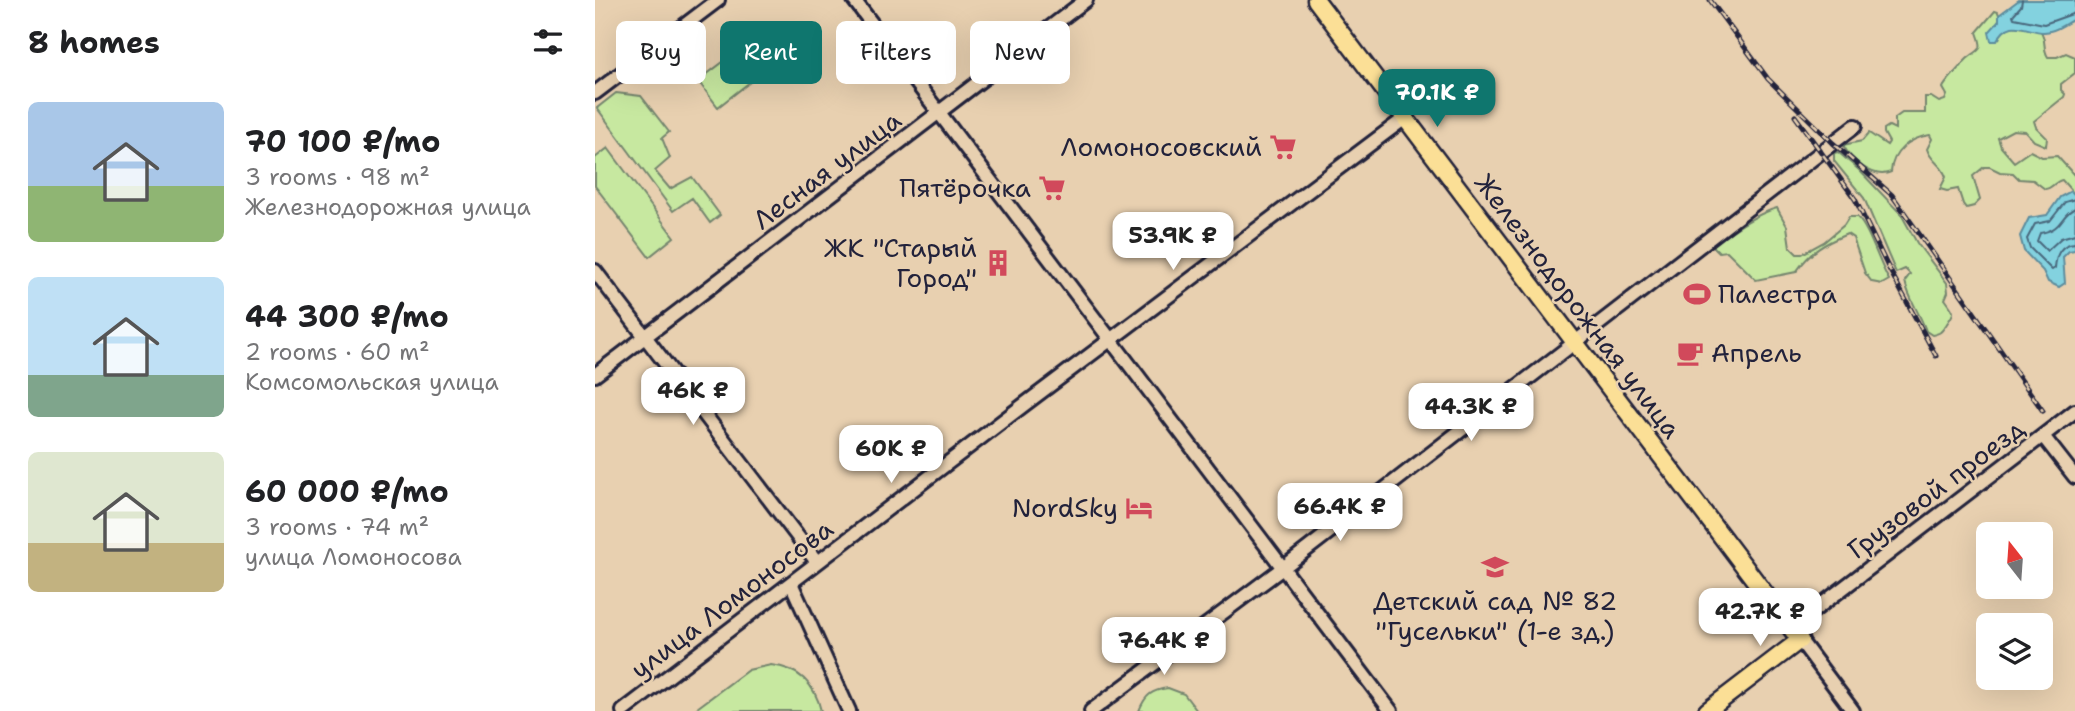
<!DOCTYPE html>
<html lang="en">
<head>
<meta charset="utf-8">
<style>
	:root { --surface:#fff; --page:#f2f2f2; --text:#202124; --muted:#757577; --accent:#0f766e }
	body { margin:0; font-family:"Shantell Sans",sans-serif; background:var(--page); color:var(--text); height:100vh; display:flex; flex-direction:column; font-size:26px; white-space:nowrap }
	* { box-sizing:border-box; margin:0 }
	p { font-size:23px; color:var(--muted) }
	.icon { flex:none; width:38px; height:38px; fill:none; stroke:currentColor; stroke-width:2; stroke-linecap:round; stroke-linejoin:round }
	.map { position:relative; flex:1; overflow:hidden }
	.drawer { display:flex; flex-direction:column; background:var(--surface); width:595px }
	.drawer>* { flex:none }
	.hud { position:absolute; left:21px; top:21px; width:665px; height:63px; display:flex; gap:14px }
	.needle { width:46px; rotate:343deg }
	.tools { position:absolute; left:1381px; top:522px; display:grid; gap:14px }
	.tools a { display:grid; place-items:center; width:77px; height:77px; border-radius:10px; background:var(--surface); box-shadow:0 7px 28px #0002; font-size:35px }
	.price { position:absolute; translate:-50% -60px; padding:0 16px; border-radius:14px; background:#fff; color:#222; font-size:23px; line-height:46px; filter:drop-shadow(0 2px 4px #0008) }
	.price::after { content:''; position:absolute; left:50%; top:42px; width:21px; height:16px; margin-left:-10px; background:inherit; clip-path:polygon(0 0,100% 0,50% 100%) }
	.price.current { background:var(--accent); color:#fff }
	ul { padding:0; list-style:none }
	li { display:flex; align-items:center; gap:21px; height:175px; padding:0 28px }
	li span { display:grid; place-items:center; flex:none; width:196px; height:140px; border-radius:10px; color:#555 }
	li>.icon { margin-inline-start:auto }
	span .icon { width:84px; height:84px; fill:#fffc; stroke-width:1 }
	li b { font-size:30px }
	h2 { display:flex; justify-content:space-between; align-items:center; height:84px; padding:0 28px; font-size:30px }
	.pill { padding:0 24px; border-radius:10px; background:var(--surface); box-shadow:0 7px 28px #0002; font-size:24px; line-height:63px }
	.pill.current { background:var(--accent); color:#fff }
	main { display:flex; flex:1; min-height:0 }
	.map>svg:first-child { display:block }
	.green { fill:#c7e8a0; stroke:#74856e; stroke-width:2 }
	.water { fill:#83d2df; stroke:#5c8c9d; stroke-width:2 }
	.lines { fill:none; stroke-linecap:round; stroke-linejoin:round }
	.shore { stroke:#49687d; stroke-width:2 }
	.minor-casing { stroke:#22223b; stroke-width:18 }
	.major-casing { stroke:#22223b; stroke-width:21 }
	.minor { stroke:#e8d0b0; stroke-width:12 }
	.major { stroke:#fbdf96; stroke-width:16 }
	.rail-casing { stroke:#22223b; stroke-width:5 }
	.rail { stroke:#e8d0b0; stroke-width:2.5; stroke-dasharray:8; stroke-linecap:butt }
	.labels { text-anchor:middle; stroke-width:5; stroke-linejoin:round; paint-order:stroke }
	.poi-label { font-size:26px; fill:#22223b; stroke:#e8d0b0; text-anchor:end }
	.street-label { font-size:26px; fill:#22223b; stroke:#e8d0b0 }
</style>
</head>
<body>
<main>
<section class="drawer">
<h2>8 homes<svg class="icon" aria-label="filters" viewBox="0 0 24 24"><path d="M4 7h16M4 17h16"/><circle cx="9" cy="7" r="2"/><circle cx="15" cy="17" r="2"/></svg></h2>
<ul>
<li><span style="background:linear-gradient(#a9c7e8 60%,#8fb573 0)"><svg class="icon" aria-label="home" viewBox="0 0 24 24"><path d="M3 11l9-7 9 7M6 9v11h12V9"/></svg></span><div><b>70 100 ₽/mo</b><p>3 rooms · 98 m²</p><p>Железнодорожная улица</p></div></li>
<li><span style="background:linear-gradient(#bfe0f5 70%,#7fa58c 0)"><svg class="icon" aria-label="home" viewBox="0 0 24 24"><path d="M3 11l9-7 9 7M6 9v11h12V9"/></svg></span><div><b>44 300 ₽/mo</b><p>2 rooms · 60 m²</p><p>Комсомольская улица</p></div></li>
<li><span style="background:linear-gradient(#dfe7d0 65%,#c2b280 0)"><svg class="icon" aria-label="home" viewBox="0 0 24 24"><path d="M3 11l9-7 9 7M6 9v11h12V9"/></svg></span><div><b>60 000 ₽/mo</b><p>3 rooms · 74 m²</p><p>улица Ломоносова</p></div></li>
</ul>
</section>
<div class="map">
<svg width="1480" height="711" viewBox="0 0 1480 711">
	<rect width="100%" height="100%" fill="#e8d0b0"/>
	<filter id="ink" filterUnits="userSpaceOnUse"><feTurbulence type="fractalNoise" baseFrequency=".0143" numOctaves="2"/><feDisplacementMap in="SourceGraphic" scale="14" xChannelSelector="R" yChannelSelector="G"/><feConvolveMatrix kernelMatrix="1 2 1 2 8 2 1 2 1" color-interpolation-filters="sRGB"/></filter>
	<g filter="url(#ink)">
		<!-- green -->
		<path class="green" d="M1400 11 1403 12 1405 18 1403 23 1404 39 1406 33 1416 26 1445 30C1452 39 1447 49 1453 57H1462L1471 53 1480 57V73L1466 84V90L1470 94 1469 97 1439 121 1441 127 1452 138 1451 146 1439 141 1430 131 1418 130 1403 138 1406 147 1419 162 1435 151 1447 157 1462 156 1480 176V195L1467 180C1460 181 1457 189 1450 189L1438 180 1424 179 1418 173 1405 172 1395 167H1389L1378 176 1385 200 1379 206 1371 208 1368 204 1363 189 1352 191 1345 189 1351 177C1347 164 1336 162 1332 149L1337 139 1335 135C1314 138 1297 152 1296 172 1278 180 1256 160 1248 145L1267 141 1274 133 1292 145 1294 142 1289 133V129L1294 126 1300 129V118L1307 113H1330V97H1336L1344 102 1350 100 1352 95 1348 88C1349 84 1368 63 1372 59 1375 56 1384 51 1385 48 1387 44 1383 36 1382 32Z
			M140 53 160 78 123 107 103 81Z
			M21 93 46 96 74 132 67 138 75 158 60 171 75 189 97 177 125 215 115 223 97 198 78 211 2 108Z
			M13 148 79 237 54 257 0 186V158Z
			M1243 152 1264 170 1306 214 1322 243 1352 283 1353 292 1350 299C1361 314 1360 311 1351 325 1346 332 1346 333 1337 335L1331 331C1325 313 1313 298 1310 281L1315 274 1310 269 1301 273 1269 198 1239 161V153Z
			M1182 208 1192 226 1195 247 1202 254H1207L1229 242 1249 225 1254 217H1262C1274 228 1284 263 1294 280L1287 284 1277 282 1270 273 1258 238 1252 234C1228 244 1216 251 1201 272L1161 280 1132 251 1124 252 1119 247V244C1134 232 1163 213 1182 208Z
			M176 665C203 668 220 684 226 711H98L153 670Z
			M573 688 589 694 602 711H544C550 695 557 690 573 688Z"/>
		<!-- water -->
		<path class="water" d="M1424 0H1480V19C1470 23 1461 32 1449 32 1431 32 1415 15 1402 41H1396L1394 32 1404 21V15Z
			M1476 191 1480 195V250L1474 251 1468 257 1470 283 1464 287 1453 282 1448 271 1429 251 1425 236 1434 218 1452 215 1465 197Z"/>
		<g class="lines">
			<!-- shore -->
			<path class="shore" d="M1427 0 1426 6 1418 15 1419 18 1449 24 1480 13
				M1480 199 1470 202 1455 221 1440 224 1432 239 1435 248 1457 270 1460 268C1461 255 1465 244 1480 243
				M1480 208C1464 216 1469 229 1445 233L1442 241 1452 251 1466 238 1480 234"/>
			<defs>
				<path id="minor" d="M259 0 796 711
					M0 93 123 0
					M0 271 222 562
					M0 375 491 0
					M1448 436 1480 477
					M196 583 254 711
					M1196 628 1480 411
					M1205 640 1258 711
					M28 711 430 404 810 118
					M496 711 689 567 1260 126"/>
				<path id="major" d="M721 0 1205 640 1112 711"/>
			</defs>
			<!-- minor casing -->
			<use href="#minor" class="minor-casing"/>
			<!-- major casing -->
			<use href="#major" class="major-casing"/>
			<!-- minor -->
			<use href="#minor" class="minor"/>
			<!-- major -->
			<use href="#major" class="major"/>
			<defs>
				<path id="rail" d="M1115 0 1173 79 1238 143 1297 195 1448 411
					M1200 116 1260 199 1292 265 1341 356"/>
			</defs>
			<!-- rail casing -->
			<use href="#rail" class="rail-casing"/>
			<!-- rail -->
			<use href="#rail" class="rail"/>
		</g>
	</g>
	<!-- icons -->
	<defs>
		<symbol id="supermarket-bare" viewBox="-9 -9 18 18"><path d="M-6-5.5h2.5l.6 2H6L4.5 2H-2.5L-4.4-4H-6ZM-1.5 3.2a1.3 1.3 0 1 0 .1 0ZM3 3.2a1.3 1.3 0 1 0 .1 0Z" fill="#d1495b" stroke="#e8d0b0" stroke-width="2.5" paint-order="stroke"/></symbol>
		<symbol id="building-bare" viewBox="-9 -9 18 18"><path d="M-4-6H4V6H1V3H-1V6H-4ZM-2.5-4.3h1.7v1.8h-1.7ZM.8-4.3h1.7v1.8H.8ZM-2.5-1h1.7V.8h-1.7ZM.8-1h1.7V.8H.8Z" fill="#d1495b" stroke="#e8d0b0" stroke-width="2.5" paint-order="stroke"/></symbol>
		<symbol id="stadium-bare" viewBox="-9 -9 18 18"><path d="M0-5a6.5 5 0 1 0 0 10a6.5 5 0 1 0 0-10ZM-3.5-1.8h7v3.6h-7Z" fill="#d1495b" stroke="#e8d0b0" stroke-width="2.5" paint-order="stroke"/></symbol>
		<symbol id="cafe-bare" viewBox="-9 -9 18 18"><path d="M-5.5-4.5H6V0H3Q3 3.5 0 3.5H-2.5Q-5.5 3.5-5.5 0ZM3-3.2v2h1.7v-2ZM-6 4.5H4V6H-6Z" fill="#d1495b" stroke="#e8d0b0" stroke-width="2.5" paint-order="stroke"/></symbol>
		<symbol id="hotel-bare" viewBox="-9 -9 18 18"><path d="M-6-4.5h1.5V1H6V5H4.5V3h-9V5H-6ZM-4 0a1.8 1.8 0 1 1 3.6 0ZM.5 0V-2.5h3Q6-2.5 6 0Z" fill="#d1495b" stroke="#e8d0b0" stroke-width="2.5" paint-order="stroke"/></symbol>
		<symbol id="school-bare" viewBox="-9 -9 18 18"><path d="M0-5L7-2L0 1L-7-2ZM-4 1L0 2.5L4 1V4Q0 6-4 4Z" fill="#d1495b" stroke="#e8d0b0" stroke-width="2.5" paint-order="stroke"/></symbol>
	</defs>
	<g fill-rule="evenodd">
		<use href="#supermarket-bare" x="669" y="128" width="38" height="38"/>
		<use href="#supermarket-bare" x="438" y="169" width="38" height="38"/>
		<use href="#building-bare" x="384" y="244" width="38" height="38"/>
		<use href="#stadium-bare" x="1083" y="275" width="38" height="38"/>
		<use href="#cafe-bare" x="1076" y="334" width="38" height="38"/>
		<use href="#hotel-bare" x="525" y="489" width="38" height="38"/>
		<use href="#school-bare" x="881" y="548" width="38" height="38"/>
	</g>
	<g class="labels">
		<!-- poi labels -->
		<g class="poi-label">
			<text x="667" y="156">Ломоносовский</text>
			<text x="436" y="197">Пятёрочка</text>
			<text x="382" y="257">ЖК "Старый<tspan x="382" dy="30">Город"</tspan></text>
			<text x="1123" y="303" text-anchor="start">Палестра</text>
			<text x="1116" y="362" text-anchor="start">Апрель</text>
			<text x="523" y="517">NordSky</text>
			<text x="900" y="610" text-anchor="middle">Детский сад № 82<tspan x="900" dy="30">"Гусельки" (1-е зд.)</tspan></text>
		</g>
		<!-- street labels -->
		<g class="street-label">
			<text transform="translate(232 170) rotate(-37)" y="9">Лесная улица</text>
			<text transform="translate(983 306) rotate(53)" y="9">Железнодорожная улица</text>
			<text transform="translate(1341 489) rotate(-37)" y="9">Грузовой проезд</text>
			<text transform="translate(137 599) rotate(-37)" y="9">улица Ломоносова</text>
		</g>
	</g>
</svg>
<div class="tools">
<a><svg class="needle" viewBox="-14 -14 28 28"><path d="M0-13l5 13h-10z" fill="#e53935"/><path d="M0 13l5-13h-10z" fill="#757577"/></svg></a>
<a><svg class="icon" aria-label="layers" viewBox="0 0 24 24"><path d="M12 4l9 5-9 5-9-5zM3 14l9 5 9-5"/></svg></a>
</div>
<b class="price current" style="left:842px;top:129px">70.1K ₽</b>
<b class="price" style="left:578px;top:272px">53.9K ₽</b>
<b class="price" style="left:98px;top:427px">46K ₽</b>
<b class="price" style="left:876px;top:443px">44.3K ₽</b>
<b class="price" style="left:296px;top:485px">60K ₽</b>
<b class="price" style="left:745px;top:543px">66.4K ₽</b>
<b class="price" style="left:1165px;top:648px">42.7K ₽</b>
<b class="price" style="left:569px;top:677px">76.4K ₽</b>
<div class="hud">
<a class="pill">Buy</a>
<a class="pill current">Rent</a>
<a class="pill">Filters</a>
<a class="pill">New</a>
</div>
</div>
</main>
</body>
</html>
